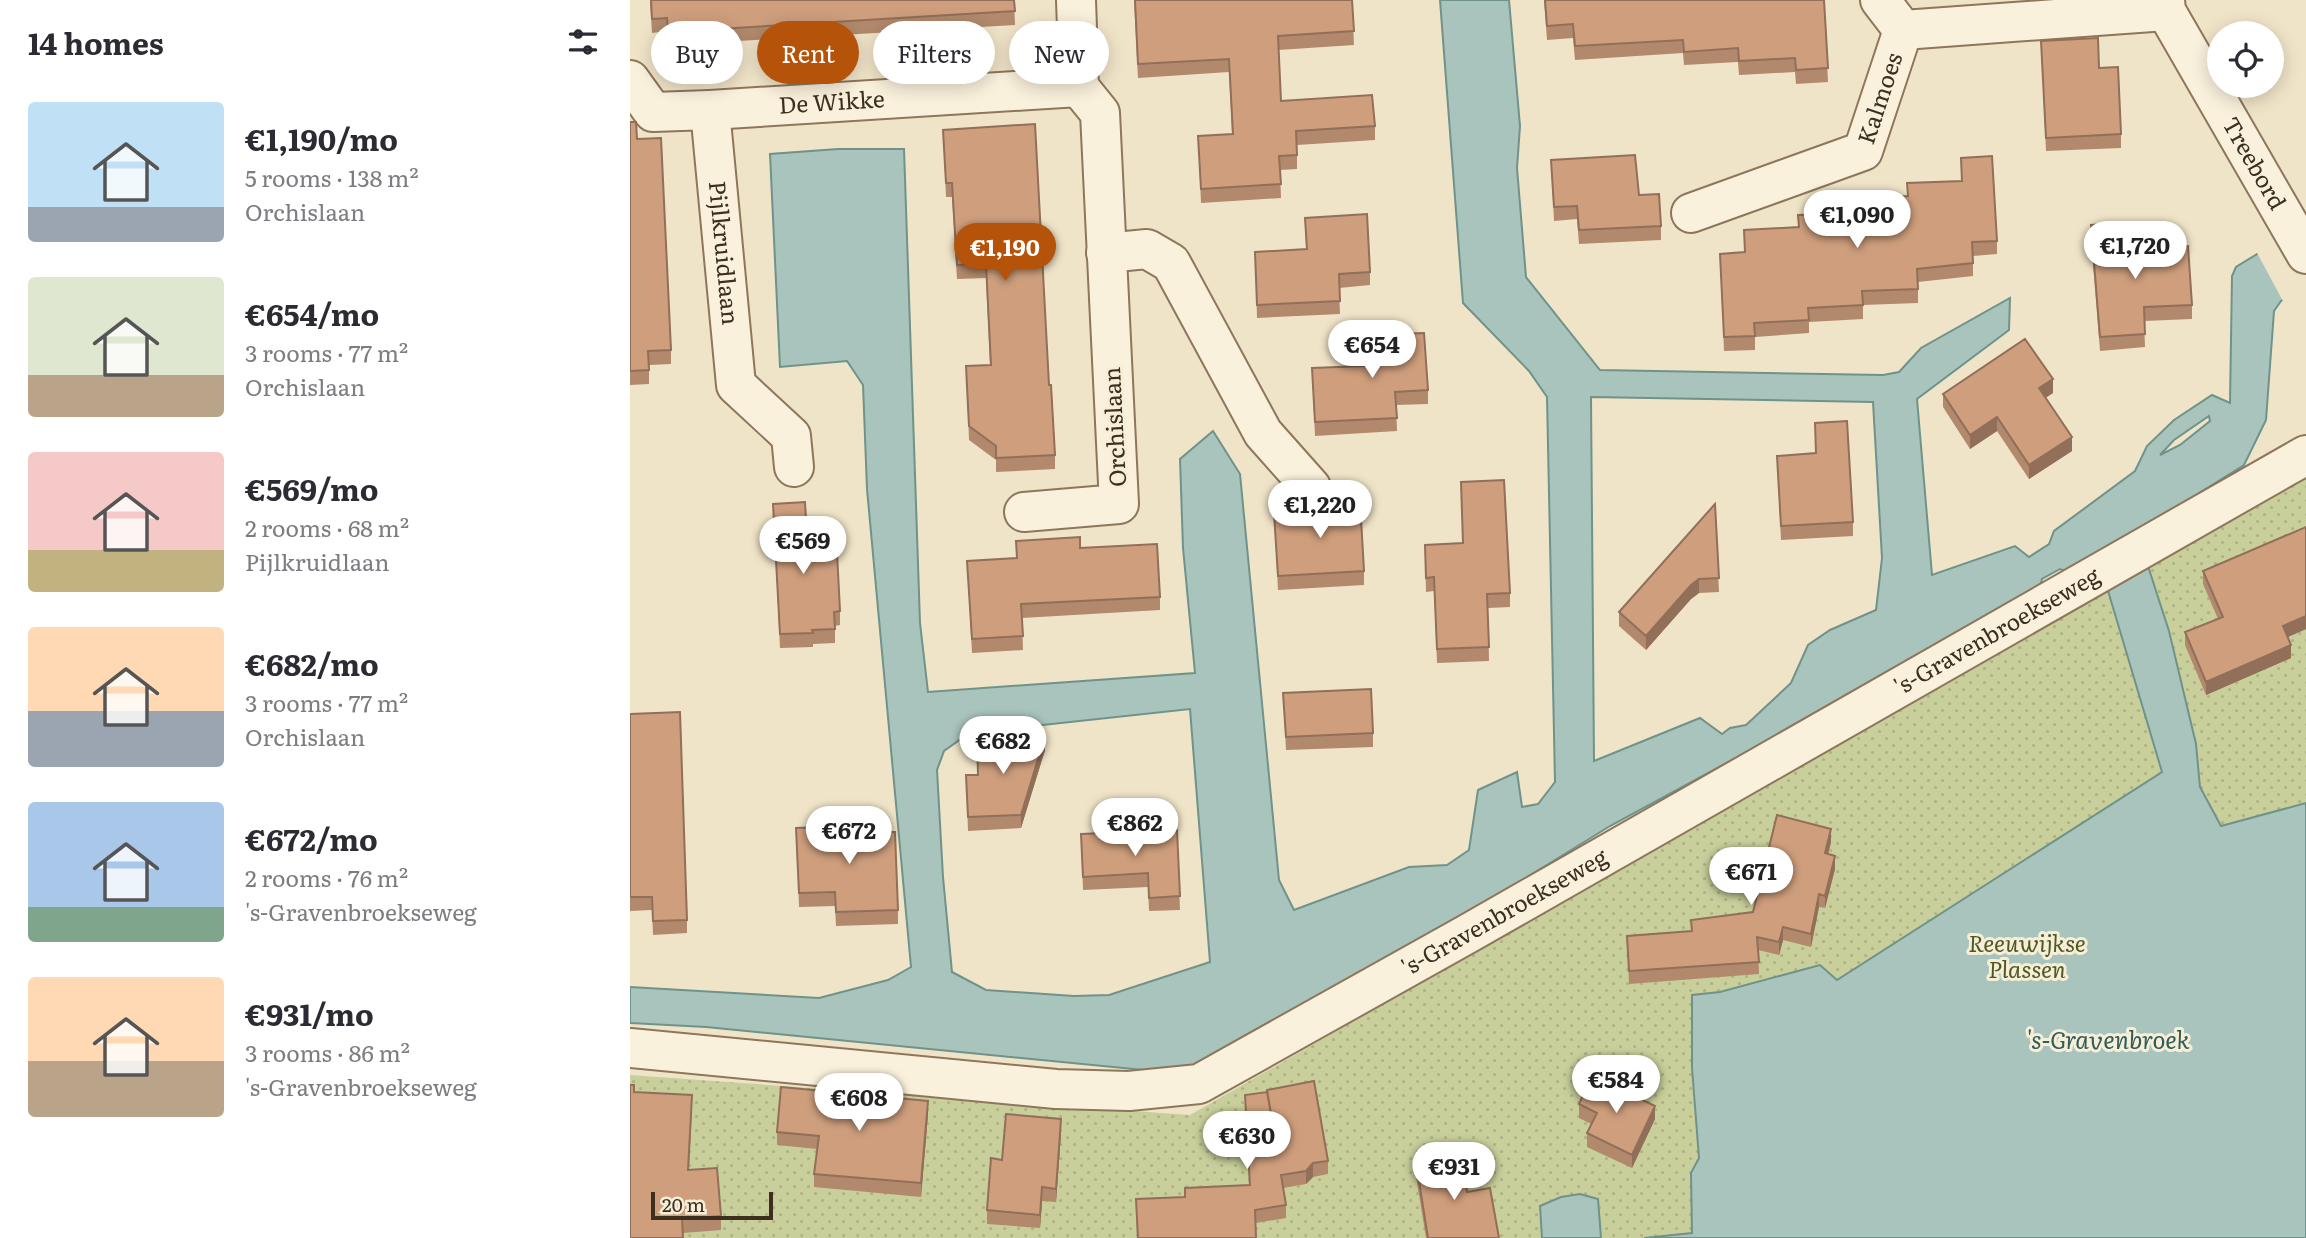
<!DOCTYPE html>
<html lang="en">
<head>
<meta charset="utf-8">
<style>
	:root { --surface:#fff; --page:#f7f7f7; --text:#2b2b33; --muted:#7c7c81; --accent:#b45309 }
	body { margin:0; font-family:Literata,serif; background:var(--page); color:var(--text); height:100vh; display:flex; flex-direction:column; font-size:26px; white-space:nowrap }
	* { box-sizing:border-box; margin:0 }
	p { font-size:23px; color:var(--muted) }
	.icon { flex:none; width:38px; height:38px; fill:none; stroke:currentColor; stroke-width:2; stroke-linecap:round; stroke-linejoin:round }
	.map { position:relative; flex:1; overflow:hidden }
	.drawer { display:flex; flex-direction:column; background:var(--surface); width:630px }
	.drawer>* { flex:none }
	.guide { position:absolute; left:21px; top:21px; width:665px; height:63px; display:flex; gap:14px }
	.controls { position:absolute; left:1577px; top:21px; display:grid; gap:14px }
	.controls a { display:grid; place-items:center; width:77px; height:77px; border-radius:50%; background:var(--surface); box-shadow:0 4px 18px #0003; font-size:35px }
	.scale { position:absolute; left:21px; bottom:18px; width:122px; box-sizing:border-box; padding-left:7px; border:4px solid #3d2e20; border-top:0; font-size:19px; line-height:24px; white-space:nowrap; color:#3d2e20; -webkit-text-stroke:5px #f7eed8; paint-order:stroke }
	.price { position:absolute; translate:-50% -60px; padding:0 16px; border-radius:24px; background:#fff; color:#222; font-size:23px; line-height:46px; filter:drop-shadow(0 2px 4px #0008) }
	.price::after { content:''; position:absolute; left:50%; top:42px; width:21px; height:16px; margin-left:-10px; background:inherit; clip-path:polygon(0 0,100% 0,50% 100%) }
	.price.on { background:var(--accent); color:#fff }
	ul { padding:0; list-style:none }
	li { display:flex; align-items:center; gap:21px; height:175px; padding:0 28px }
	li span { display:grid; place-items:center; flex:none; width:196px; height:140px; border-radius:7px; color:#555 }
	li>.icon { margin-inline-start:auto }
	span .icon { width:84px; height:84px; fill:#fffc; stroke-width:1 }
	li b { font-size:30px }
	h2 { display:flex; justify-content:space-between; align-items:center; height:84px; padding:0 28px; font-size:30px }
	.tag { padding:0 24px; border-radius:32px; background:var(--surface); box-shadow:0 4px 18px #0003; font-size:24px; line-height:63px }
	.tag.on { background:var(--accent); color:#fff }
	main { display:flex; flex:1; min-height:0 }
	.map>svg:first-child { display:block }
	.park { fill:url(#park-dots) }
	.water { fill:#a9c4bc; stroke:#6f938a; stroke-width:2; fill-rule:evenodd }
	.pier { fill:#f0e4c8 }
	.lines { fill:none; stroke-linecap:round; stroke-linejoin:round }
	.minor-casing { stroke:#8d765c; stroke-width:42 }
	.minor { stroke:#faf1dc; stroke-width:38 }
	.wall { fill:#b2896c }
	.shaded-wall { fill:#916f58 }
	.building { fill:#cf9f7d; stroke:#916f58; stroke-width:2 }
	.labels { text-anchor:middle; stroke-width:6; stroke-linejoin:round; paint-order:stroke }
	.street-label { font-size:23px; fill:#3d2e20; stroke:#f7eed8 }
	.park-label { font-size:23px; font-style:italic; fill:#4d5a26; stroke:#f7eed8 }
	.water-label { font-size:24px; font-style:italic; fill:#2f5d5a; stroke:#f7eed8 }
</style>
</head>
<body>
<main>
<section class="drawer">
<h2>14 homes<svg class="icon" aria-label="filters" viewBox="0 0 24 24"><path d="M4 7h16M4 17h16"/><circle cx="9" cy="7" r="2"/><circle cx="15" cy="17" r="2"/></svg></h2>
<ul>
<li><span style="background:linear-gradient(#bfe0f5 75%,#9aa5b1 0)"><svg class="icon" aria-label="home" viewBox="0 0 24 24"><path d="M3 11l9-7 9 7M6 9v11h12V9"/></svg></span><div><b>€1,190/mo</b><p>5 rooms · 138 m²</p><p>Orchislaan</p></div></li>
<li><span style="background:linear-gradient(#dfe7d0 70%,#b9a48a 0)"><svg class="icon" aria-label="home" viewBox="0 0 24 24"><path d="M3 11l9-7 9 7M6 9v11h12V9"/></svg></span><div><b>€654/mo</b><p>3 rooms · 77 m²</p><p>Orchislaan</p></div></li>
<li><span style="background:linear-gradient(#f6c9c9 70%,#c2b280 0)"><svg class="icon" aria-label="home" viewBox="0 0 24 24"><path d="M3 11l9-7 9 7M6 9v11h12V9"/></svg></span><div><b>€569/mo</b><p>2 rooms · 68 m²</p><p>Pijlkruidlaan</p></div></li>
<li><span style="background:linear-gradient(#ffd9b3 60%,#9aa5b1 0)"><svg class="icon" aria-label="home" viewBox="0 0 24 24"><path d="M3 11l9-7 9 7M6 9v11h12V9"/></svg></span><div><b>€682/mo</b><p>3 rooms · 77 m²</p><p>Orchislaan</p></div></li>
<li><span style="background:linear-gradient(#a9c7e8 75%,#7fa58c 0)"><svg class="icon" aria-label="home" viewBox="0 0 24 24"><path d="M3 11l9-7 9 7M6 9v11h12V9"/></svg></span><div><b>€672/mo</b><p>2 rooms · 76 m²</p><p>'s-Gravenbroekseweg</p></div></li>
<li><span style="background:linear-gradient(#ffd9b3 60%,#b9a48a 0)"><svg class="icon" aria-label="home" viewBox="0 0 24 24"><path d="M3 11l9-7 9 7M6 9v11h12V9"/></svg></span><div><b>€931/mo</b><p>3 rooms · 86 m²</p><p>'s-Gravenbroekseweg</p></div></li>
</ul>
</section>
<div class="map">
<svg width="1676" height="1238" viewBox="0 0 1676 1238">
	<defs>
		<pattern id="park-dots" width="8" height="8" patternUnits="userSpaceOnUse" patternTransform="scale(1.75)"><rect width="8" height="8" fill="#c9cf9b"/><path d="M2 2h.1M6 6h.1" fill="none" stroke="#aeb285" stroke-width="1.8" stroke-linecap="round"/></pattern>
	</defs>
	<rect width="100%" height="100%" fill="#f0e4c8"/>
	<!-- park -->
	<path class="park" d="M1676 476V1238H0V1075L560 1115Z"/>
	<!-- water -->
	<path class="water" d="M810 0H879L890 126 887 168 896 277 970 370 1253 375 1269 372 1291 348 1380 298 1379 330 1287 399 1302 575 1385 546 1399 557 1419 544 1424 531 1505 471 1517 446 1544 420 1582 395 1600 403 1602 276 1606 267 1676 224V287L1651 301 1644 311 1636 420 1614 465 1515 527 1516 560 1539 631 1566 744 1570 787 1591 826 1676 803V1238H1014L1062 1233 1061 1173 1069 1158 1062 1068V995L1090 992 1190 965 1207 980 1532 772 1476 584 1430 569 1412 579 1410 588 1331 630 1115 753 980 826 852 905 571 1064 534 1072 76 1027 0 1023V987L189 998 258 980 281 967 237 489 233 385 217 361 150 367 140 154 208 149H274L290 623 298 692 565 673 553 548 550 459 583 431 610 474 649 880 664 910 779 867 817 865 839 850 848 790 887 772 892 807 908 804 925 782 917 397 899 371 833 303ZM961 397 1243 402 1252 558 1246 610 1200 630 1178 645 1161 683 1116 725 1100 728 1092 734 1070 718 964 761ZM1579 416 1580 421 1550 445 1530 455 1544 440ZM560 709 580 962 479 995 444 996 356 990 322 972 313 877 307 770 314 751 331 739 394 727Z
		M950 1194 968 1199 971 1238H912L910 1206 931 1197Z"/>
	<!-- pier -->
	<path class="pier" d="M1676 221V291L1654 303 1626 251Z"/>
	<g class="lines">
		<defs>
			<g id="minor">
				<path id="s1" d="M1535 0 1536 11 1676 254"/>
				<path d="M1273 30 1536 11"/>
				<path id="s2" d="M0 80 23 112 80 110 106 385 161 436 164 467"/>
				<path id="s3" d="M80 110 449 87"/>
				<path id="s4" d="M1061 213 1233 151 1273 30 1250 0"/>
				<path d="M476 253 517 249 541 263 633 433 681 487"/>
				<path d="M394 512 489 504 470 113 449 87 446 0"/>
				<path id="s5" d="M0 1048 426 1089 499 1091 569 1084 839 933 1676 455"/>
			</g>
		</defs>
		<!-- minor casing -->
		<use href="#minor" class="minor-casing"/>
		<!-- minor -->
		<use href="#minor" class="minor"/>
	</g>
	<!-- wall -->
	<path class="wall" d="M20 0H387H384L385 25 38 45 37 31 22 33Z
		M504 0H722L724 45 648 50 651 101 745 126V140L667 145V169L650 170 651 198 571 203 568 136 602 134 599 72 508 78Z
		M914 0H1194L1198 82 1166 84 1165 72 1109 75 1108 62 1054 65 1053 53 945 60 943 38 917 40Z
		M1411 41 1469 68 1491 134V148L1416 151Z
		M0 122 7 139 41 350V364L19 365V384L0 385Z
		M313 130 419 385 425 455V469L366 472V460L339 440 336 366 360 365 356 278 327 279 322 197H316Z
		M1331 158 1367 241V254L1343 256V276L1288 282V303L1233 305V319L1179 322V333L1125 337V350L1094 351 1090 254 1115 252 1114 230 1168 227V215L1223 213V200L1277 196V183L1331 181Z
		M921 160 1009 195 1031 226V240L949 244 947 219 924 221Z
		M675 218 740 272V285L709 288 710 314 627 318 625 252 676 249Z
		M1461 225 1496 251 1562 305V319L1514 321 1515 347 1470 351 1461 239Z
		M732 335 798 390V404L766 405 767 431 685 436 682 368 733 366Z
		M1423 393 1415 398 1442 451 1399 479 1367 431 1340 449 1313 407V394Z
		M1185 423 1223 522V536L1151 540 1147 456 1185 453Z
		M831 482 880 593V607L858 608 859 661 807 663 804 591 796 592 795 545 833 543Z
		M689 503 734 571V585L648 590 644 513 689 511Z
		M143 504 178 554 210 611V625L205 626V643L183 644V647L150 648Z
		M1085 504 1089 592 1069 593 1061 599 1016 650 989 626V612Z
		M386 541 450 548 530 597V610L392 618 393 650 342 653 337 561 386 558Z
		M1573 571 1676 629 1658 637 1661 658 1576 695 1555 645V632L1588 619 1573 584Z
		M653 693 743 733V747L656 750Z
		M0 714 57 920V933L23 935 22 910 0 911Z
		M347 739 415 750 391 828 338 831 336 775H348Z
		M166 828 245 832 268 910V924L206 926 205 906 169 907Z
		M547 830 550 910 519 911 518 887 453 890 451 834Z
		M1201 842 1198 854 1205 869 1195 908 1189 907 1181 947 1153 940 1149 955 1128 950 1129 974 999 984 997 936 1061 931V920L1123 912Z
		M4 1092 62 1109 59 1170 91 1216V1230L53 1233Z
		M615 1095 698 1161V1174L683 1177 676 1184 653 1188 656 1205V1218L626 1223V1238H507L506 1199 555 1197 619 1185Z
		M949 1104 1025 1119 1002 1168 957 1147V1133L961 1124 949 1118Z
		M298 1114 291 1197 184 1187V1174L187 1149 147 1145V1132Z
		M431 1133 426 1202 412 1201 410 1228 357 1224V1210L372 1160Z
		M786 1162 837 1192 869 1238H796L786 1176Z"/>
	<!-- shaded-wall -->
	<path class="shaded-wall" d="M1423 379V393L1409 402V388Z
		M1367 417V431L1340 449V435Z
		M1442 437V451L1399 479V465Z
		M1069 579V593L1061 599 1016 650V636L1061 585Z
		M1676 616V629L1653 639V626Z
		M1661 645V658L1576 695V682Z
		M415 736V750L391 828V815Z
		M1201 829V842L1195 866V853Z
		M1205 856V869L1195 908V896Z
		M1189 894V907L1181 947V934Z
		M1153 927V940L1149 955V942Z
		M298 1101V1114L291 1197V1183Z
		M1025 1106V1119L1002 1168V1155Z
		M431 1119V1133L426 1202V1189Z
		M683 1163V1177L676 1184V1171Z
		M412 1187V1201L410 1228V1215Z"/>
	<!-- building -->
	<path class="building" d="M21 0H384L385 11 38 32 37 18 22 19Z
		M505 0H722L724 31 648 36 651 101 742 95 745 126 666 131 667 155 649 156 651 184 571 189 568 136 603 134 599 59 508 64Z
		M915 0H1194L1198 68 1166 70 1165 58 1109 61 1108 48 1054 52 1053 40 945 46 943 24 917 26Z
		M1468 38 1469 68 1488 67 1491 134 1416 138 1411 41Z
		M0 122H6L7 139 31 138 41 350 18 351 19 370 0 371Z
		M405 124 419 385H421L425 455 366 458V446L339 426 336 366 361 365 356 264 327 265 322 183H316L313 130Z
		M1005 155 1009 195 1029 194 1031 226 949 230 947 206 924 207 921 160Z
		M1362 156 1367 241 1342 242 1343 263 1287 269 1288 289 1232 291 1233 305 1178 308 1179 320 1124 323 1125 336 1094 337 1090 254 1115 252 1114 230 1169 227 1168 215 1224 213 1223 200 1278 196 1277 183 1332 181 1331 158Z
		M737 214 740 272 709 274 710 301 627 305 625 252 677 249 675 218Z
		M1494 223 1496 251 1558 246 1562 305 1514 307 1515 334 1470 337 1461 225Z
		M794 333 798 390 765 392 767 418 685 422 682 368 734 366 732 335Z
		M1395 339 1423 379 1409 388 1442 437 1399 465 1367 417 1340 435 1313 394Z
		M1217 421 1223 522 1151 526 1147 456 1186 453 1185 423Z
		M874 480 880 593 857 594 859 647 807 649 804 577 796 578 795 545 833 543 831 482Z
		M730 501 734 571 648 576 644 513 689 511V503Z
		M175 502 178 554 207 553 210 611 204 612 205 629 182 630 183 633 150 634 143 504Z
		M1085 504 1089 578 1069 579 1061 585 1016 636 989 612Z
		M1676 527V616L1653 626 1661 645 1576 682 1555 632 1593 617 1573 571Z
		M450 537V548L527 544 530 597 391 604 393 636 342 639 337 561 387 558 386 541Z
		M741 689 743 733 656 737 653 693Z
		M50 712 57 920 23 921 22 897H0V714Z
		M415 736 391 815 338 817 336 775H348L347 739Z
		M1147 815 1201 829 1195 853 1205 856 1195 896 1189 894 1181 934 1153 927 1149 942 1127 937 1129 962 999 971 997 936 1062 931 1061 920 1123 912Z
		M244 825 245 832H265L268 910 206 912 205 892 169 893 166 828Z
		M547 830 550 896 519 898 518 873 453 877 451 834Z
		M962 1076 1025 1106 1002 1155 957 1133 967 1113 949 1104Z
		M684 1081 698 1161 683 1163 676 1171 651 1175 656 1205 625 1210 626 1238H508L506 1199 555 1197V1188L620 1185 615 1095 637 1092 646 1143 637 1090Z
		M0 1085H4V1092L62 1095 58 1170 87 1168 91 1216 52 1219 53 1238H0Z
		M151 1087 298 1101 291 1183 184 1174 189 1136 147 1132Z
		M376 1114 431 1119 426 1189 412 1187 410 1215 357 1210 361 1158 372 1160Z
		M831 1155 837 1192 860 1188 869 1238H798L786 1162Z"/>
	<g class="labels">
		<!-- street labels -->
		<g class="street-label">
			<text dy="8" stroke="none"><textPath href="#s4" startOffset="238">Kalmoes</textPath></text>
			<text dy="8" stroke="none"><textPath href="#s3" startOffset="122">De Wikke</textPath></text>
			<text dy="8" stroke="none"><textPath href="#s1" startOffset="187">Treebord</textPath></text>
			<text dy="8" stroke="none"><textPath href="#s2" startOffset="240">Pijlkruidlaan</textPath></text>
			<text transform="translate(485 427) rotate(-93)" y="8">Orchislaan</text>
			<text dy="8" stroke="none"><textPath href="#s5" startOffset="1489">'s-Gravenbroekseweg</textPath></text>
			<text dy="8" stroke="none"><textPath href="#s5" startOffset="922">'s-Gravenbroekseweg</textPath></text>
		</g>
		<!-- park labels -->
		<g class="park-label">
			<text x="1397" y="952">Reeuwijkse<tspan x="1397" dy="26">Plassen</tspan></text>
		</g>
		<!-- water labels -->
		<g class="water-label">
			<text x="1478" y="1049">'s-Gravenbroek</text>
		</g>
	</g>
</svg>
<div class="controls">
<a><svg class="icon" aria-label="locate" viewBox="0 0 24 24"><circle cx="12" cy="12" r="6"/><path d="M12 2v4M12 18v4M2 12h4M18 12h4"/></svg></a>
</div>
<div class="scale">20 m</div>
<b class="price" style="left:1227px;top:250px">€1,090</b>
<b class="price" style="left:1505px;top:281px">€1,720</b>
<b class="price on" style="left:375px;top:283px">€1,190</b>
<b class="price" style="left:742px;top:380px">€654</b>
<b class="price" style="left:690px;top:540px">€1,220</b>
<b class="price" style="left:173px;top:576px">€569</b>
<b class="price" style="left:373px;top:776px">€682</b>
<b class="price" style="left:505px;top:858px">€862</b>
<b class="price" style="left:219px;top:866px">€672</b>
<b class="price" style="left:1121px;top:907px">€671</b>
<b class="price" style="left:986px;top:1115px">€584</b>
<b class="price" style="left:229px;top:1133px">€608</b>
<b class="price" style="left:617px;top:1171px">€630</b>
<b class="price" style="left:824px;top:1202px">€931</b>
<div class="guide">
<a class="tag">Buy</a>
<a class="tag on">Rent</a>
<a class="tag">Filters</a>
<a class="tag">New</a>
</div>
</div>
</main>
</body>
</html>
